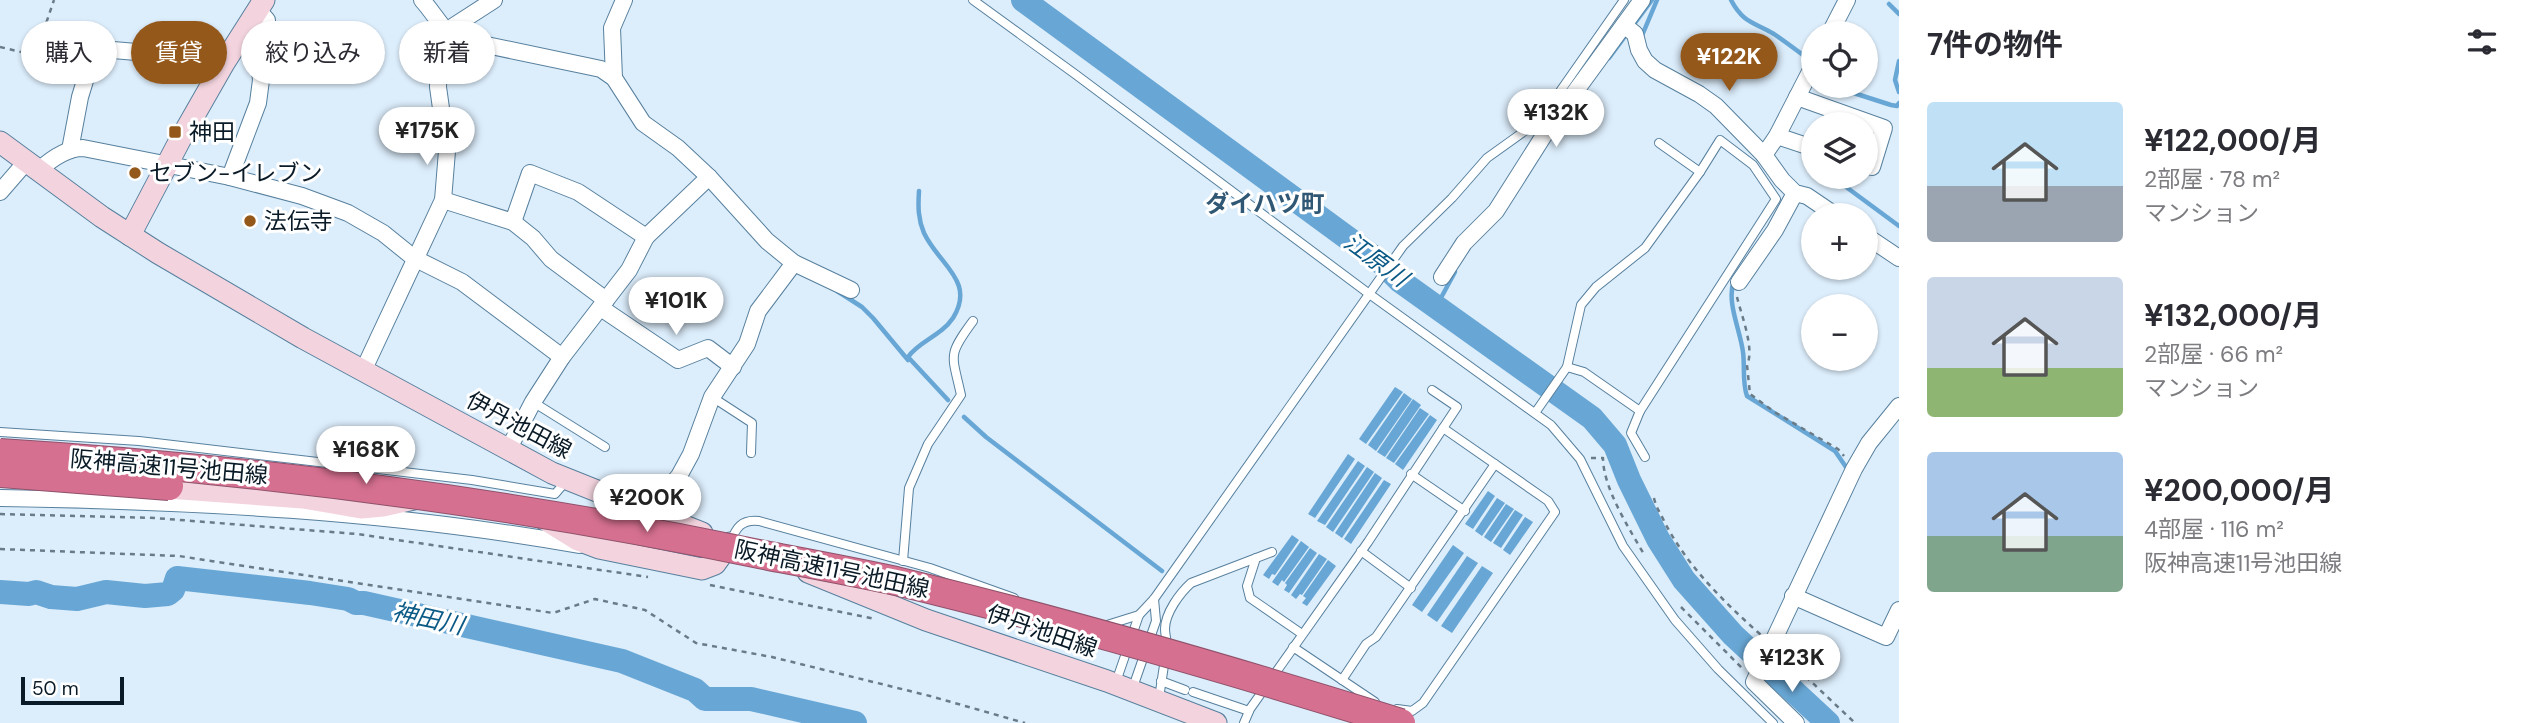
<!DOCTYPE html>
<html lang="ja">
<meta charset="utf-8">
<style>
body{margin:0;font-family:"DM Sans","Noto Sans JP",sans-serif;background:#f2f2f3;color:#2b2b33;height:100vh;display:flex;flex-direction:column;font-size:26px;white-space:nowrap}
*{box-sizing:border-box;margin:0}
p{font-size:23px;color:#7c7c81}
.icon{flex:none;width:38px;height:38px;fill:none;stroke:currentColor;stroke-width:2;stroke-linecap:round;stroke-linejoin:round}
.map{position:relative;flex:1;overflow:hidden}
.sheet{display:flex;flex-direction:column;background:#fff;width:630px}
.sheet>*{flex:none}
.hud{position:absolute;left:21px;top:21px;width:665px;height:63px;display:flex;gap:14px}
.controls{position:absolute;left:1801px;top:21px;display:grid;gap:14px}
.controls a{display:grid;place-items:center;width:77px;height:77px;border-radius:50%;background:#fff;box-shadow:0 2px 5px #0004;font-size:35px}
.scale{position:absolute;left:21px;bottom:18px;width:103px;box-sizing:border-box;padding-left:7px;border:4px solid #0a1b27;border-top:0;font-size:19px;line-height:24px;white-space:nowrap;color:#0a1b27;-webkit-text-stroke:5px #fff;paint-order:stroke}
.price{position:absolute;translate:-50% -60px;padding:0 16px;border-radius:24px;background:#fff;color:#222;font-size:23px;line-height:46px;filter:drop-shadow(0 2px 4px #0008)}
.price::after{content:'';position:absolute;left:50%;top:42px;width:21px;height:16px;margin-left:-10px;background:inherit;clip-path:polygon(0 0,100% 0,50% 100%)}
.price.on{background:#94581a;color:#fff}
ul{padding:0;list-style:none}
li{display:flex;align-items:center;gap:21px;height:175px;padding:0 28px}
li span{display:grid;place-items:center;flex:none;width:196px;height:140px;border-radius:7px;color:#555}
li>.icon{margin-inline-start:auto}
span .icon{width:84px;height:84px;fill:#fffc;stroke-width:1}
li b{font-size:30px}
h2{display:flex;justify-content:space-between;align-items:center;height:84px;padding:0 28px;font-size:30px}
.tag{padding:0 24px;border-radius:32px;background:#fff;box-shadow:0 2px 5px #0004;font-size:24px;line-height:63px}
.tag.on{background:#94581a;color:#fff}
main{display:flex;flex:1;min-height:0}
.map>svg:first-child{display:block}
.water{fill:#68a7d5}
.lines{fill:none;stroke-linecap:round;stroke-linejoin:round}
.stream{stroke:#68a7d5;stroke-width:4.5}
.river{stroke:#68a7d5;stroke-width:24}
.lane-casing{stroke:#57809e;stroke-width:10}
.street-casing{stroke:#57809e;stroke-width:18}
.secondary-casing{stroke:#57809e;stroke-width:23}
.path{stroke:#6a7b88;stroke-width:2.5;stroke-dasharray:5 5;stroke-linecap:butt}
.lane{stroke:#fff;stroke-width:8}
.street{stroke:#fff;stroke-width:16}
.secondary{stroke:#f3d4de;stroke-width:21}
.highway-bridge-casing{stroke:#8f526b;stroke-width:30;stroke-linecap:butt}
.highway-bridge{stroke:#d67090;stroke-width:28}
.poi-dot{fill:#94581a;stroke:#fff;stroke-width:2.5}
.labels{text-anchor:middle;stroke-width:6;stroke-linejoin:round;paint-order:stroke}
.poi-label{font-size:23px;fill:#0a1b27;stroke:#fff;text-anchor:start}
.street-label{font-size:23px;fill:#0a1b27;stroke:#fff}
.neighbourhood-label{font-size:24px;font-weight:bold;fill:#305874;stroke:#fff}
.water-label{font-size:24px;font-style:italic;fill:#0c5a86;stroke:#fff}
</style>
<main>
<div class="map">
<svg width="1899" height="723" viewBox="0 0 1899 723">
<rect width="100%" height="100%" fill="#dcedfb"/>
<g class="water">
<path d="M1395,387L1403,392L1366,444L1359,439Z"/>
<path d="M1404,393L1412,399L1376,451L1368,445Z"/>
<path d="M1413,399L1421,405L1385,457L1377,452Z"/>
<path d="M1420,408L1429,414L1394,463L1386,458Z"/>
<path d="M1430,415L1437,420L1403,470L1395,464Z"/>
<path d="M1348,454L1355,459L1315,518L1308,514Z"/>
<path d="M1358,461L1365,466L1325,525L1317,521Z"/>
<path d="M1367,467L1374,472L1333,532L1326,527Z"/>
<path d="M1375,473L1382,478L1342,538L1335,533Z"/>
<path d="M1384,480L1391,484L1351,544L1344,539Z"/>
<path d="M1488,491L1495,496L1473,529L1465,524Z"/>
<path d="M1497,498L1505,503L1482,536L1475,531Z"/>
<path d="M1506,504L1514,509L1491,542L1484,537Z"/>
<path d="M1515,510L1523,515L1501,548L1493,543Z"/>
<path d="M1525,517L1533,522L1510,555L1503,550Z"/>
<path d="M1292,535L1299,540L1275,575L1272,574L1269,579L1263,575Z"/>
<path d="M1301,541L1309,547L1284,582L1282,580L1278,586L1272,582Z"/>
<path d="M1453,545L1464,553L1422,612L1412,605Z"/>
<path d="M1310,548L1317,553L1289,593L1284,590L1287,585L1285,583Z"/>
<path d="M1319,554L1327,559L1302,595L1300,594L1296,599L1291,595Z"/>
<path d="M1467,556L1478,563L1437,622L1427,615Z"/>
<path d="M1328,560L1336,566L1307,606L1302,603L1306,598L1303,596Z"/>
<path d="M1482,566L1493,573L1452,633L1441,626Z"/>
</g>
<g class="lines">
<g class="stream">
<path d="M1731,0C1743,23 1754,22 1774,34C1787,43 1799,52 1811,61"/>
<path d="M1889,4L1899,14"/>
<path d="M1641,38L1657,0"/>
<path d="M1609,58L1652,0"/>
<path d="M1899,61L1895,80L1899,92"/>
<path d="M1832,86L1891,105L1897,106L1899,103"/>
<path d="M1838,181L1899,226"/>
<path d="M919,191C918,207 918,219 924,233C939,265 976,281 953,318C941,336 919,341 908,357L948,400"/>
<path d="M1734,280C1726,302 1740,329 1743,352C1745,367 1742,382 1747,396L1835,451L1848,470"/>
<path d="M837,291L862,307L873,318L908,360"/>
<path d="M1436,307L1455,272"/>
<path d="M964,417L986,437L1162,571"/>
</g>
<g class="river">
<path d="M1023,0L1383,264L1400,281L1592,418L1615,445L1629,480L1658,539L1684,580L1733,635L1828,723"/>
<path d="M0,592L29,594L36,592L51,597L77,599L106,592L145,596L168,594L173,590L177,578L310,593L348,599L356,603H364L622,661L695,690L705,699H751L855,723"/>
</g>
<defs>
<g id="lane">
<path d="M973,0L1075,74L1368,293L1551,425L1580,459L1623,546L1675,620L1718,669L1773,723"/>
<path d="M1567,367L1584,372L1640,411L1631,433L1645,457"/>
<path d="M712,397L752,423L751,453"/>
<path d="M533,402L605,447"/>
<path d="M1640,411L1776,199L1753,165L1720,140L1700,172"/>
<path d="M1535,413L1567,367L1581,305L1596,287L1645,248L1700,172L1659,143"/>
<path d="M0,432L139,441L472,480L555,494L567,480"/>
<path d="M1411,474L1465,511"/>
<path d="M730,543C736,528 741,519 759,521L930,568L1014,598"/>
<path d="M1361,551L1411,588"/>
<path d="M1256,558L1247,586L1250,598L1302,634"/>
<path d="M903,561L909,488L928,444L961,395C952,354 947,356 973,321"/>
<path d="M1107,625L1139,615"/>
<path d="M1167,646C1167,640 1165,635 1165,629C1165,613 1180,593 1191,583L1272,552"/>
<path d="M1293,647L1375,702"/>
<path d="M1342,680L1366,644L1376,637L1495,464"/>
<path d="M1161,681L1185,690"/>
<path d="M1116,682L1139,615L1154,599L1403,246L1452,198L1487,158L1540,120L1624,0"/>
<path d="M1132,690L1156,621L1154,599"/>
<path d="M1193,692L1249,711"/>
<path d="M1159,698L1165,659"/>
<path d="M1397,709L1412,711L1423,703L1555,512L1548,501L1443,428"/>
<path d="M1244,723L1250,709L1368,542L1457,407L1432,390"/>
</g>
<g id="street">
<path d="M422,0C433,12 441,27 453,38L601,69L614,78L643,123L678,148L709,177L767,241L794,263L851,290"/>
<path d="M1624,25L1635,34L1639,50L1645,61L1655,70L1699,94L1716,106L1764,155L1782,180L1795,193L1807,196L1835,215"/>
<path d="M1830,33L1847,0"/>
<path d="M34,54L84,64L113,50L206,58L224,63"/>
<path d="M614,78L612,28L624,0"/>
<path d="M1797,97L1884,128L1872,167L1866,165"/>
<path d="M1777,136L1813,148"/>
<path d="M70,150L80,97L91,61"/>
<path d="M1764,155L1777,136L1813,66"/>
<path d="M38,171C50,160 66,148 83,148L230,177L302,196L348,213L383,233L414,258L462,282L562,357"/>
<path d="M230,177L258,103L261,80L259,60L265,41L267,20L258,10"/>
<path d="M0,192L26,162"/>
<path d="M443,200L513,222L533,238L551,259L606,300"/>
<path d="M513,222L530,173L578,192L646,237"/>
<path d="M1866,236L1899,258"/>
<path d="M1442,277L1464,243L1496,211L1548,129L1642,0"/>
<path d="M1739,282L1775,230L1795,193"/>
<path d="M601,308L678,360L708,348L733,367"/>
<path d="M363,371L443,200L447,151L438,87L439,53L446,31L494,0"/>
<path d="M508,450L533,402L562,357L629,270L646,237L709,177"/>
<path d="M0,498C193,501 389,511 579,545"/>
<path d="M654,515L661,497L679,476L691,454L712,397L747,344L758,311L794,263"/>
<path d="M1793,596L1886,637L1899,610"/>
<path d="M1796,723L1754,682L1854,469L1869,443L1899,406"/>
</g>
<g id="secondary">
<path d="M0,142L102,217L158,253L303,338L552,473L702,533"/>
<path d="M130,235L180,140L224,63L264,0"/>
<path d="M154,487L303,498L361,508L383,506L414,499"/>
<path d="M541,517L578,540L599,548L702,569L715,564L730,543"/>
<path d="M808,572L926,620L1107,681L1216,723"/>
</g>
</defs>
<use href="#lane" class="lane-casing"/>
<use href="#street" class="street-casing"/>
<use href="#secondary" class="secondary-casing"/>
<g class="path">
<path d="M40,41L54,0"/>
<path d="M0,47L21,52"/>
<path d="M1737,297C1741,314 1755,349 1747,365L1750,394L1776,413L1838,449L1844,456"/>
<path d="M1591,458H1603C1603,488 1630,530 1645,556"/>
<path d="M1654,498C1656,508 1661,514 1665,523C1688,567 1724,602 1761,635"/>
<path d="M0,514L155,518L357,534L648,577"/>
<path d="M0,549L179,556L553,613L595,599L645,610L696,643L772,657L930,696L1025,723"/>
<path d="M710,585L875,619"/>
<path d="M1681,607L1743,669"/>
<path d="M1784,656L1855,723"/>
</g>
<use href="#lane" class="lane"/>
<use href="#street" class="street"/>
<use href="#secondary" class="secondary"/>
<defs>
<g id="highway-bridge">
<path d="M0,453C258,469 515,503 769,556C811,564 854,572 896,581C1066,622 1234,671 1401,723"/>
<path d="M0,473L169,486"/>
</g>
</defs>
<use href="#highway-bridge" class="highway-bridge-casing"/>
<use href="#highway-bridge" class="highway-bridge"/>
</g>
<g class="poi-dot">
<rect x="168" y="125" width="14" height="14" rx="3.5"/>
<circle cx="135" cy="173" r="7"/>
<circle cx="250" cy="221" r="7"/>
</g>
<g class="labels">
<g class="poi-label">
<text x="189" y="140">神田</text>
<text x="149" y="181">セブン-イレブン</text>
<text x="264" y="229">法伝寺</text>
</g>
<g class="street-label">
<text transform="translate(519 425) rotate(28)" y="8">伊丹池田線</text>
<text transform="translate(169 467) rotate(5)" y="8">阪神高速11号池田線</text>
<text transform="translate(832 569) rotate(12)" y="8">阪神高速11号池田線</text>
<text transform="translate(1042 631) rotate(19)" y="8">伊丹池田線</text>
</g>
<g class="neighbourhood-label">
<text x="1265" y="212">ダイハツ町</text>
</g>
<g class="water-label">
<text transform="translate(1376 260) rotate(36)" y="8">江原川</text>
<text transform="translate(428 619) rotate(12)" y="8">神田川</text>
</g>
</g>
</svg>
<div class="controls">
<a><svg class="icon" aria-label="locate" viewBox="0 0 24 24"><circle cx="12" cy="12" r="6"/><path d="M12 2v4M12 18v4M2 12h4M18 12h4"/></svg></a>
<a><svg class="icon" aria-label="layers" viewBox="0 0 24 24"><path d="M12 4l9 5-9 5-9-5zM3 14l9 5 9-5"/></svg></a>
<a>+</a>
<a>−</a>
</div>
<div class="scale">50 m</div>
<b class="price on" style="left:1729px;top:93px">¥122K</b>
<b class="price" style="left:1556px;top:149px">¥132K</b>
<b class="price" style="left:427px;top:167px">¥175K</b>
<b class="price" style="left:676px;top:337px">¥101K</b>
<b class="price" style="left:366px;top:486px">¥168K</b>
<b class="price" style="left:647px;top:534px">¥200K</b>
<b class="price" style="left:1792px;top:694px">¥123K</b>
<div class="hud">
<a class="tag">購入</a>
<a class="tag on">賃貸</a>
<a class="tag">絞り込み</a>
<a class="tag">新着</a>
</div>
</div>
<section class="sheet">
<h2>7件の物件<svg class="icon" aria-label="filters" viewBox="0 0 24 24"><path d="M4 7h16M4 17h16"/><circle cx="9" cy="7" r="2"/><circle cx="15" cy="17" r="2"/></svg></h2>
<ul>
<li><span style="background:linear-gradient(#bfe0f5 60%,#9aa5b1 0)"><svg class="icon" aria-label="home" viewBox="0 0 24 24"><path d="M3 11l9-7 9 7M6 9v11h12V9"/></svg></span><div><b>¥122,000/月</b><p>2部屋 · 78 m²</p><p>マンション</p></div></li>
<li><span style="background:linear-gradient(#c9d6e8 65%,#8fb573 0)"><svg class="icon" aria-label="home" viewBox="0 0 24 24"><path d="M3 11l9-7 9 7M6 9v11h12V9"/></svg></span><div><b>¥132,000/月</b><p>2部屋 · 66 m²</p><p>マンション</p></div></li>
<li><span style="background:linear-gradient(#a9c7e8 60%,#7fa58c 0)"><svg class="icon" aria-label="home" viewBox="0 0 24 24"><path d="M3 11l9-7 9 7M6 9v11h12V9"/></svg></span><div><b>¥200,000/月</b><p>4部屋 · 116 m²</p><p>阪神高速11号池田線</p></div></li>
</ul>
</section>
</main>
